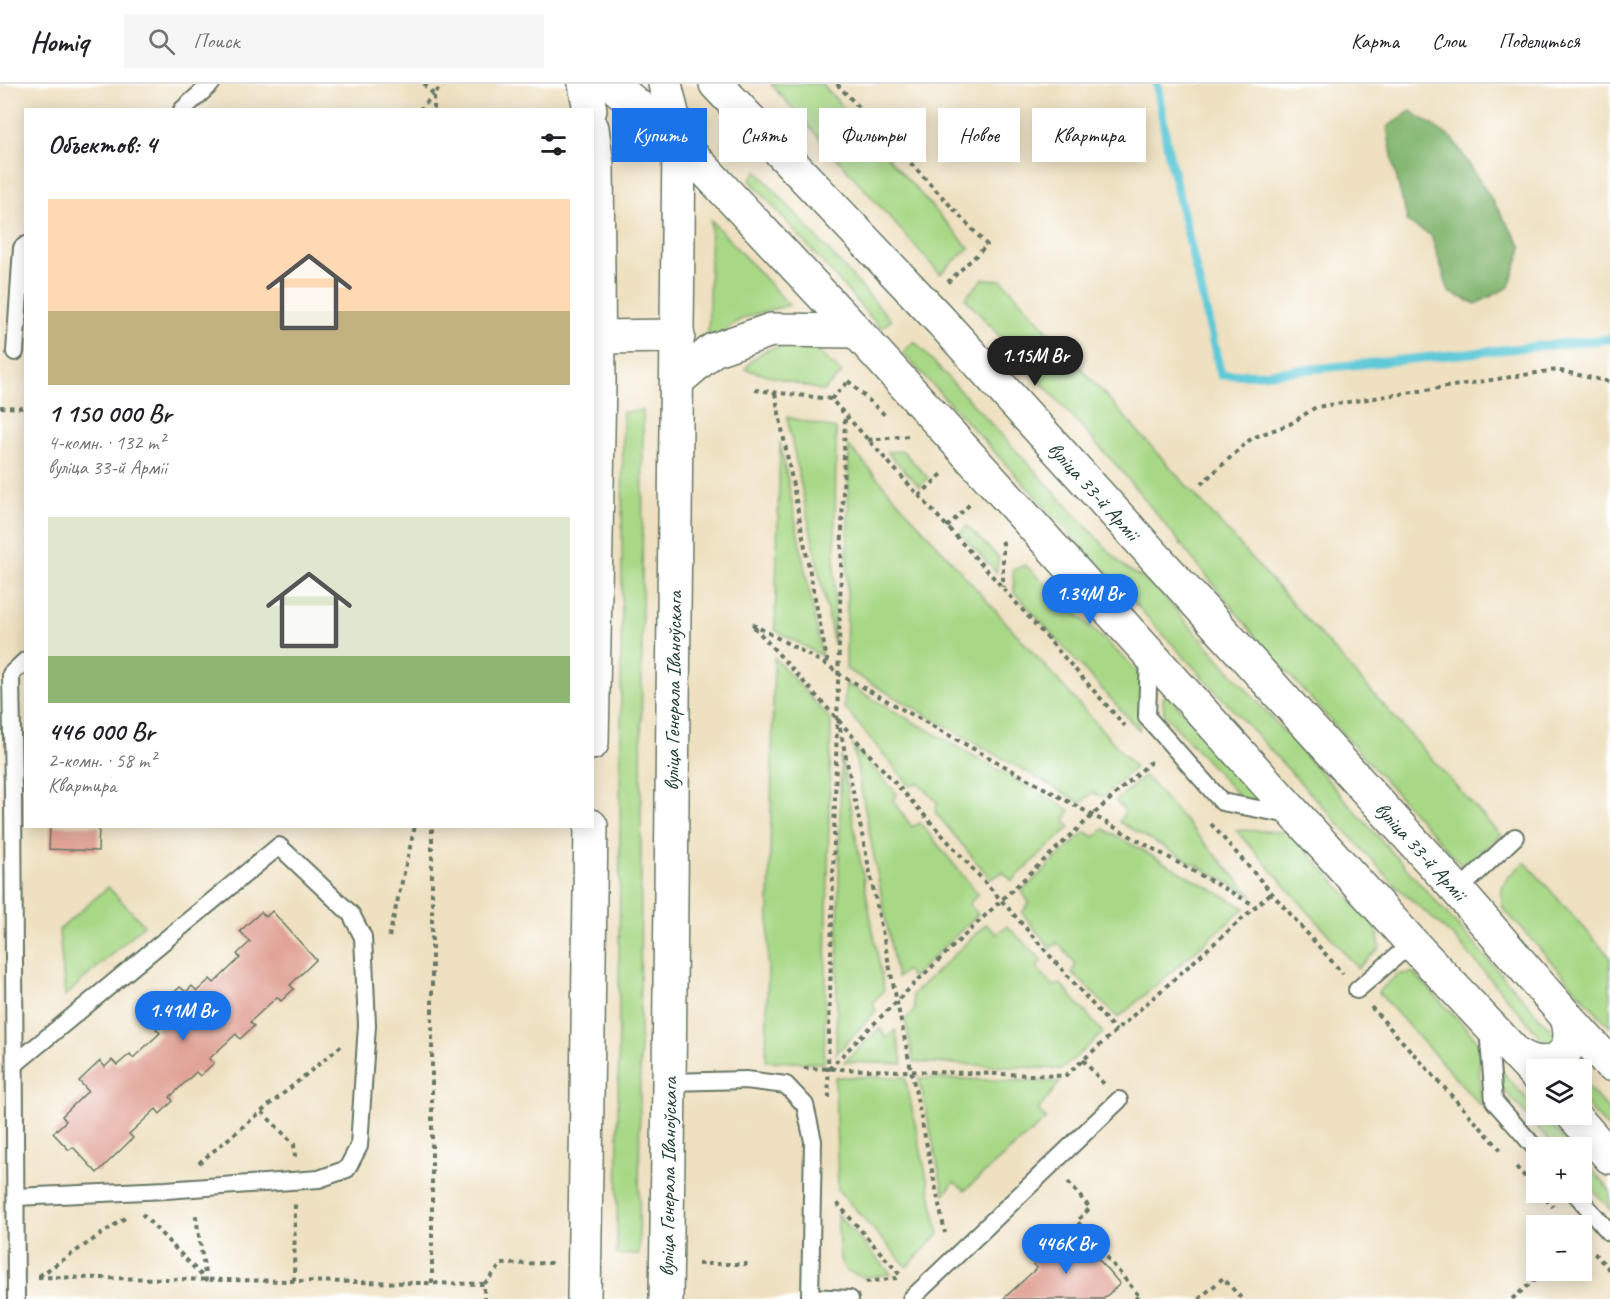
<!DOCTYPE html>
<html lang="ru">
<meta charset="utf-8">
<style>
body{margin:0;font-family:Caveat,sans-serif;background:#f6f6f6;color:#202124;height:100vh;display:flex;flex-direction:column;font-size:22px;white-space:nowrap}
*{box-sizing:border-box;margin:0}
p{font-size:20px;color:#757577}
.icon{flex:none;width:33px;height:33px;fill:none;stroke:currentColor;stroke-width:2;stroke-linecap:round;stroke-linejoin:round}
.map{position:relative;flex:1;overflow:hidden}
.panel{position:absolute;left:24px;top:24px;width:570px;height:720px;display:flex;flex-direction:column;background:#fff;border-radius:0px;box-shadow:0 3px 15px #0003}
.panel>*{flex:none}
.banner{position:absolute;left:612px;top:24px;width:570px;height:54px;display:flex;gap:12px}
.controls{position:absolute;left:1526px;top:975px;display:grid;gap:12px}
.controls a{display:grid;place-items:center;width:66px;height:66px;border-radius:0px;background:#fff;box-shadow:0 3px 15px #0003;font-size:30px}
.price{position:absolute;translate:-50% -51px;padding:0 14px;border-radius:21px;background:#1a73e8;color:#fff;font-size:20px;line-height:39px;filter:drop-shadow(0 2px 3px #0008)}
.price::after{content:'';position:absolute;left:50%;top:36px;width:18px;height:14px;margin-left:-9px;background:inherit;clip-path:polygon(0 0,100% 0,50% 100%)}
.price.current{background:#222;color:#fff}
ul{padding:0;list-style:none}
li{display:grid;align-content:center;gap:12px;height:318px;padding:0 24px}
li span{display:grid;place-items:center;height:186px;border-radius:0px;color:#555}
li>.icon{margin-inline-start:auto}
span .icon{width:108px;height:108px;fill:#fffc;stroke-width:1}
li b{font-size:26px}
h2{display:flex;justify-content:space-between;align-items:center;height:72px;padding:0 24px;font-size:26px}
.pill{padding:0 21px;border-radius:0px;background:#fff;box-shadow:0 3px 15px #0003;font-size:21px;line-height:54px}
.pill.current{background:#1a73e8;color:#fff}
header{display:flex;align-items:center;gap:36px;box-sizing:border-box;height:84px;padding:0 30px;background:#fff;border-bottom:2px solid #e0e0e0}
header strong{font-size:28px}
nav{display:flex;gap:33px;margin-inline-start:auto;font-size:21px}
.search{width:420px;height:54px;background:#f6f6f6;display:flex;align-items:center;gap:15px;box-sizing:border-box;padding:0 21px;border-radius:0px;color:#757577;font-size:22px}
.map>svg:first-child{display:block}
.green{fill:#a8d886;stroke:#648a5d;stroke-width:1.5}
.forest{fill:#86b873;stroke:#527a54;stroke-width:1.5}
.lines{fill:none;stroke-linecap:round;stroke-linejoin:round}
.stream{stroke:#5ec9d8;stroke-width:9}
.building{fill:#e1a396}
.lane-casing{stroke:#677665;stroke-width:20}
.secondary-casing{stroke:#677665;stroke-width:36}
.primary-casing{stroke:#677665;stroke-width:36}
.path{stroke:#677665;stroke-width:4;stroke-dasharray:4.5 4.5;stroke-linecap:butt}
.lane{stroke:#fff;stroke-width:16}
.secondary{stroke:#fff;stroke-width:33}
.primary{stroke:#fff;stroke-width:33}
.labels{text-anchor:middle;stroke-width:4.5;stroke-linejoin:round;paint-order:stroke}
.street-label{font-size:21px;fill:#1f3d34;stroke:#fff}
</style>
<header>
<strong>Homiq</strong>
<div class="search"><svg class="icon" aria-label="search" viewBox="0 0 24 24"><circle cx="10" cy="10" r="6"/><path d="M15 15l6 6"/></svg>Поиск</div>
<nav><a>Карта</a><a>Слои</a><a>Поделиться</a></nav>
</header>
<div class="map">
<svg width="1610" height="1215" viewBox="0 0 1610 1215">
<rect width="100%" height="100%" fill="#fff"/>
<filter id="ink" filterUnits="userSpaceOnUse"><feTurbulence type="fractalNoise" baseFrequency=".0167" numOctaves="2"/><feDisplacementMap in="SourceGraphic" scale="12" xChannelSelector="R" yChannelSelector="G"/><feConvolveMatrix kernelMatrix="1 2 1 2 8 2 1 2 1" color-interpolation-filters="sRGB"/></filter>
<filter id="wash" filterUnits="userSpaceOnUse"><feTurbulence type="fractalNoise" baseFrequency=".008" numOctaves="4" result="noise"/><feDisplacementMap in="SourceGraphic" scale="24" xChannelSelector="R" yChannelSelector="G"/><feGaussianBlur stdDeviation="1.35" result="paint"/><feColorMatrix in="noise" values="0 0 0 0 0 0 0 0 0 0 0 0 0 0 0 0 0 1.4 0 .05"/><feComposite in="paint" operator="in"/></filter>
<g filter="url(#wash)">
<rect width="100%" height="100%" fill="#eee0c0"/>
<g class="green">
<path d="M771,0H822L969,164L940,190Z"/>
<path d="M757,87L891,236L881,245L750,96Z"/>
<path d="M711,136L789,221C772,226 753,229 738,237C726,244 717,253 708,263Z"/>
<path d="M983,195L1002,196L1500,751L1463,783L1266,565L1124,390L965,214Z"/>
<path d="M914,257L1124,483L1153,501L1558,954L1549,963L1455,854L1397,803L903,269Z"/>
<path d="M795,261L818,268L842,289L823,307L745,285C760,265 771,263 795,261Z"/>
<path d="M643,326L639,1170L617,1171L623,328Z"/>
<path d="M787,333L836,345L834,560Z"/>
<path d="M780,358L822,572L775,546Z"/>
<path d="M849,362L1135,683L1103,713L1092,709L1081,719L846,585Z"/>
<path d="M903,367L928,394L920,403L887,368Z"/>
<path d="M967,442L999,474L996,488L960,449Z"/>
<path d="M1025,481L1144,593L1139,646L1014,508L1013,486Z"/>
<path d="M774,573L831,636L824,979L766,977Z"/>
<path d="M846,600L1070,726L1065,736L1070,743L1012,797L1003,788L991,795L935,728L938,719L919,699L910,702L844,623Z"/>
<path d="M1167,610L1276,732L1247,721L1164,630L1163,615Z"/>
<path d="M853,662L897,710L893,717L912,743L920,739L978,810L969,820L978,830L912,894L906,886L897,894Z"/>
<path d="M841,672L884,906L873,918L876,927L836,970Z"/>
<path d="M1144,692H1145L1252,812L1119,738L1125,727L1116,717Z"/>
<path d="M1104,745L1245,824L1118,934L1072,888L1076,880L1058,859L1050,864L1022,829L1029,819L1022,807L1085,748L1095,753Z"/>
<path d="M1236,746L1289,748L1377,844L1380,864L1358,884Z"/>
<path d="M1525,778L1610,873V943L1503,824C1497,797 1507,795 1525,778Z"/>
<path d="M108,803L144,841L65,912L59,846Z"/>
<path d="M986,840L996,850L1007,842L1042,876L1037,884L1053,902L1061,900L1103,949L1062,985L914,978L905,936L915,926L912,911Z"/>
<path d="M1414,889L1478,957L1481,1022L1378,908L1398,890Z"/>
<path d="M880,944L886,954L895,946L903,980L844,978Z"/>
<path d="M1497,982L1536,1025V1030L1541,1031L1571,1063H1555L1499,1000Z"/>
<path d="M835,993H905L939,1150L907,1183L838,1106Z"/>
<path d="M919,994L1060,998L1038,1026L1046,1035L965,1106L954,1098L944,1110Z"/>
<path d="M1583,998L1610,1028V1046L1581,1015V1000Z"/>
<path d="M1581,1074L1610,1106V1125L1581,1092Z"/>
<path d="M837,1130L891,1190L864,1193L846,1187L840,1175Z"/>
</g>
<path class="forest" d="M1411,27L1453,55L1522,163L1509,203L1476,220L1449,208L1431,151L1408,139L1394,83L1387,43Z"/>
<g class="lines">
<path class="stream" d="M1157,0L1168,66L1221,291L1262,290L1610,255"/>
</g>
<g id="blocks">
<g class="building">
<path d="M50,742H99L98,767L49,765Z"/>
<path d="M272,827L316,876L290,901L294,905L281,917L277,913L250,938L254,942L240,955L236,950L209,975L214,979L200,992L196,988L170,1013L173,1017L160,1030L156,1025L129,1050L133,1054L97,1089L73,1063L69,1066L53,1049L66,1037L62,1032L88,1007L79,997L100,977L105,983L112,976L117,981L130,970L133,974L160,949L156,945L170,932L160,922L180,903L186,908L192,902L197,907L210,895L214,899L240,874L237,870L250,858L240,847L261,828L266,833Z"/>
<path d="M1080,1154L1120,1200L1103,1215H1003L1037,1184L1027,1172L1042,1158L1051,1168L1062,1158L1067,1165Z"/>
</g>
</g>
</g>
<g filter="url(#ink)">
<use href="#blocks" fill-opacity="0" stroke="#677665" stroke-width="1.5"/>
<g class="lines">
<defs>
<g id="lane">
<path d="M182,26L211,0"/>
<path d="M15,268L22,164L26,161"/>
<path d="M1149,571L1147,633L1222,718L1290,731"/>
<path d="M1458,807L1515,753"/>
<path d="M1357,906L1412,859"/>
<path d="M1488,944L1494,1017L1536,1065"/>
<path d="M15,980L279,762L351,830L363,853L367,941L359,1062L347,1085L319,1095L166,1106L16,1113"/>
<path d="M669,998L746,996L786,1001L805,1021L813,1057L810,1215"/>
<path d="M1574,1108L1610,1149"/>
<path d="M810,1213L850,1215"/>
<path d="M16,1215L13,708L11,590L26,576"/>
<path d="M911,1215L1119,1016"/>
</g>
<g id="secondary">
<path d="M612,0L679,58L856,247L1412,859L1536,991"/>
<path d="M716,0L941,237L1458,807L1566,932L1610,980"/>
<path d="M677,297L713,266L771,246L856,247"/>
<path d="M1519,971C1551,992 1581,968 1566,932"/>
<path d="M1572,1030L1610,1073"/>
</g>
<g id="primary">
<path d="M585,0L590,26"/>
<path d="M665,0L679,58L669,998L666,1215"/>
<path d="M592,44L597,81L599,297L592,659"/>
<path d="M598,253L678,252"/>
<path d="M584,1215L591,742"/>
</g>
</defs>
<use href="#lane" class="lane-casing"/>
<use href="#secondary" class="secondary-casing"/>
<use href="#primary" class="primary-casing"/>
<g class="path">
<path d="M424,0L434,11L443,0"/>
<path d="M837,0L987,161L948,198"/>
<path d="M434,12V26"/>
<path d="M419,26L434,11"/>
<path d="M848,297L887,333"/>
<path d="M755,306L831,315L1003,504L1125,642"/>
<path d="M775,309L828,581"/>
<path d="M831,315L849,297"/>
<path d="M0,323L26,324"/>
<path d="M868,356L908,352"/>
<path d="M1201,400L1252,354L1290,340L1316,323L1556,286L1610,298"/>
<path d="M919,412L942,390"/>
<path d="M947,443L970,420"/>
<path d="M1002,457L1003,459V503"/>
<path d="M752,540L829,582L839,590L1256,822"/>
<path d="M754,543L1001,816L1116,947"/>
<path d="M838,635L945,1149"/>
<path d="M1211,740L1343,890"/>
<path d="M389,853L415,742"/>
<path d="M1371,923L1501,1066"/>
<path d="M1083,976L1104,1000"/>
<path d="M804,984L1065,992L1271,809"/>
<path d="M829,985C934,878 1043,776 1154,675"/>
<path d="M829,1014L828,985L845,331"/>
<path d="M262,1028L294,1060L295,1073"/>
<path d="M199,1079L341,962"/>
<path d="M1516,1083L1536,1104"/>
<path d="M1068,1098L1090,1124L1077,1137L1139,1212"/>
<path d="M1540,1108L1553,1123"/>
<path d="M837,1119L901,1192"/>
<path d="M142,1130L206,1196L195,1127"/>
<path d="M1594,1169L1610,1186"/>
<path d="M698,1180H749"/>
<path d="M39,1192L128,1132"/>
<path d="M38,1193L484,1200V1215"/>
<path d="M294,1197L295,1120"/>
<path d="M866,1198L897,1194"/>
<path d="M432,1199V742"/>
<path d="M484,1200L502,1180L552,1179"/>
<path d="M1135,1215L1139,1212L1142,1215"/>
<path d="M1199,1215L1223,1194L1242,1215"/>
<path d="M1512,1215L1546,1186"/>
</g>
<use href="#lane" class="lane"/>
<use href="#secondary" class="secondary"/>
<use href="#primary" class="primary"/>
</g>
</g>
<g class="labels">
<g class="street-label">
<text transform="translate(1094 407) rotate(48)" y="7">вуліца 33-й Арміі</text>
<text transform="translate(673 607) rotate(-89)" y="7">вуліца Генерала Іваноўскага</text>
<text transform="translate(1421 767) rotate(48)" y="7">вуліца 33-й Арміі</text>
<text transform="translate(668 1093) rotate(-89)" y="7">вуліца Генерала Іваноўскага</text>
</g>
</g>
</svg>
<div class="controls">
<a><svg class="icon" aria-label="layers" viewBox="0 0 24 24"><path d="M12 4l9 5-9 5-9-5zM3 14l9 5 9-5"/></svg></a>
<a>+</a>
<a>−</a>
</div>
<b class="price current" style="left:1035px;top:303px">1.15M Br</b>
<b class="price" style="left:1090px;top:541px">1.34M Br</b>
<b class="price" style="left:183px;top:958px">1.41M Br</b>
<b class="price" style="left:1066px;top:1191px">446K Br</b>
<div class="banner">
<a class="pill current">Купить</a>
<a class="pill">Снять</a>
<a class="pill">Фильтры</a>
<a class="pill">Новое</a>
<a class="pill">Квартира</a>
</div>
<section class="panel">
<h2>Объектов: 4<svg class="icon" aria-label="filters" viewBox="0 0 24 24"><path d="M4 7h16M4 17h16"/><circle cx="9" cy="7" r="2"/><circle cx="15" cy="17" r="2"/></svg></h2>
<ul>
<li><span style="background:linear-gradient(#ffd9b3 60%,#c2b280 0)"><svg class="icon" aria-label="home" viewBox="0 0 24 24"><path d="M3 11l9-7 9 7M6 9v11h12V9"/></svg></span><div><b>1 150 000 Br</b><p>4-комн. · 132 m²</p><p>вуліца 33-й Арміі</p></div></li>
<li><span style="background:linear-gradient(#dfe7d0 75%,#8fb573 0)"><svg class="icon" aria-label="home" viewBox="0 0 24 24"><path d="M3 11l9-7 9 7M6 9v11h12V9"/></svg></span><div><b>446 000 Br</b><p>2-комн. · 58 m²</p><p>Квартира</p></div></li>
</ul>
</section>
</div>
